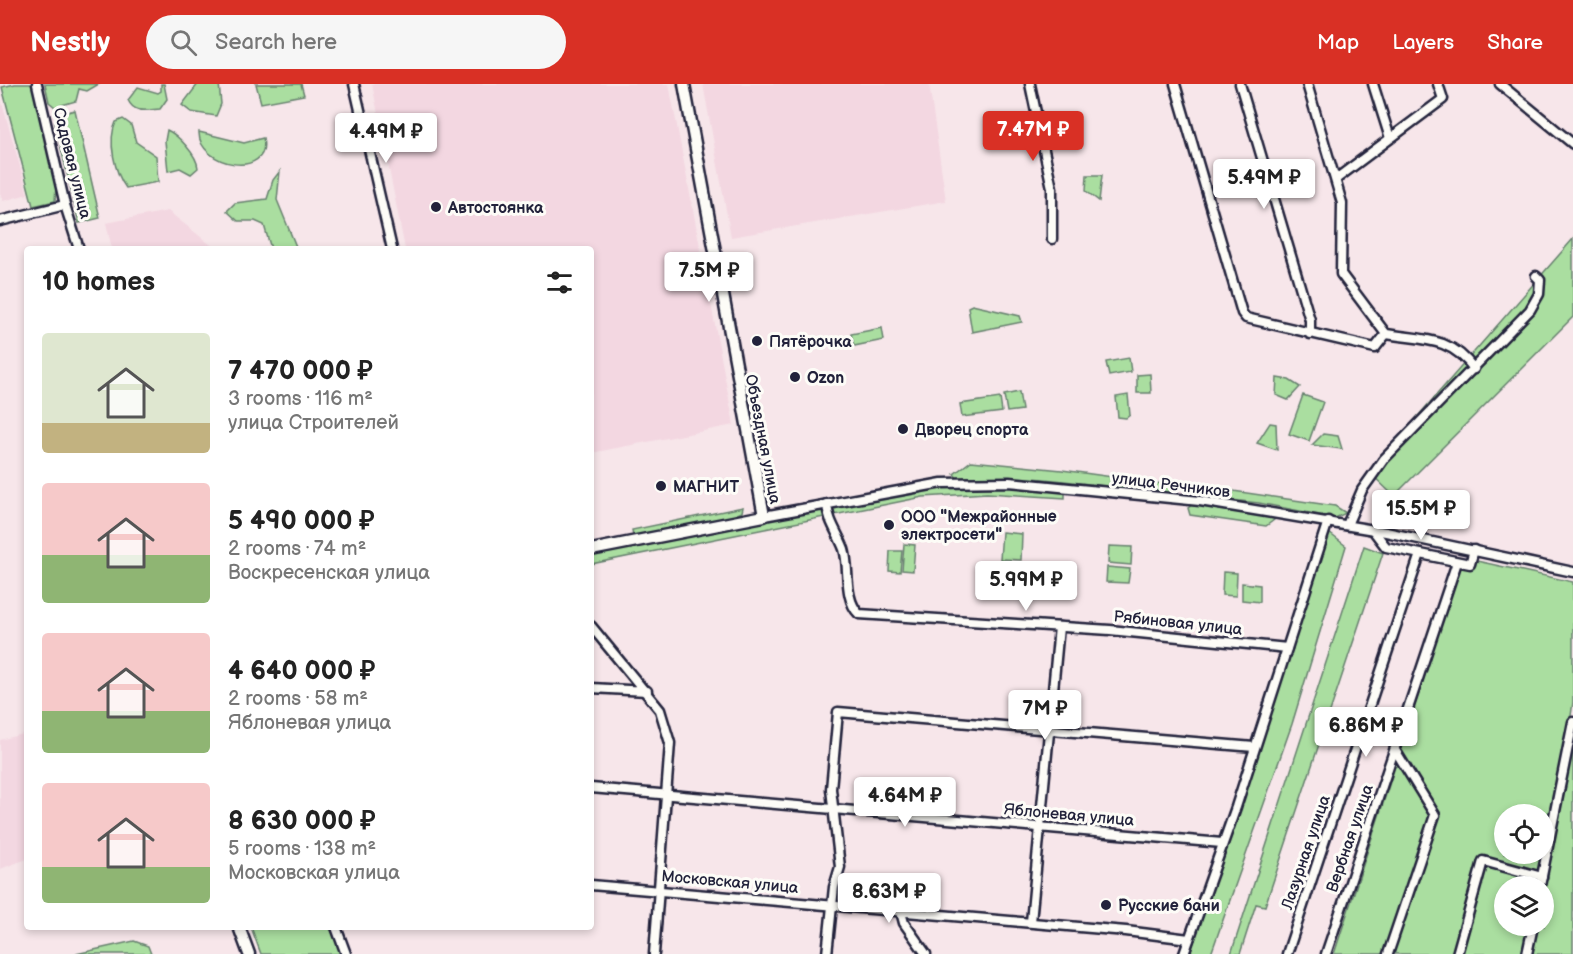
<!DOCTYPE html>
<meta charset="utf-8">
<style>
body{margin:0;font-family:"Balsamiq Sans",sans-serif;background:#f6f6f6;color:#222;height:100vh;display:flex;flex-direction:column;font-size:22px;white-space:nowrap}
*{box-sizing:border-box;margin:0}
p{font-size:20px;color:#767676}
.icon{flex:none;width:33px;height:33px;fill:none;stroke:currentColor;stroke-width:2;stroke-linecap:round;stroke-linejoin:round}
.map{position:relative;flex:1;overflow:hidden}
.side{position:absolute;left:24px;top:162px;width:570px;height:684px;display:flex;flex-direction:column;background:#fff;border-radius:6px;box-shadow:0 3px 9px #0003}
.side>*{flex:none}
.buttons{position:absolute;left:1494px;top:720px;display:grid;gap:12px}
.buttons a{display:grid;place-items:center;width:60px;height:60px;border-radius:50%;background:#fff;box-shadow:0 3px 9px #0003;font-size:30px}
.price{position:absolute;translate:-50% -51px;padding:0 14px;border-radius:6px;background:#fff;color:#222;font-size:20px;line-height:39px;filter:drop-shadow(0 2px 3px #0008)}
.price::after{content:'';position:absolute;left:50%;top:36px;width:18px;height:14px;margin-left:-9px;background:inherit;clip-path:polygon(0 0,100% 0,50% 100%)}
.price.selected{background:#d93025;color:#fff}
ul{padding:0;list-style:none}
li{display:flex;align-items:center;gap:18px;height:150px;padding:0 18px}
li span{display:grid;place-items:center;flex:none;width:168px;height:120px;border-radius:6px;color:#555}
li>.icon{margin-inline-start:auto}
span .icon{width:72px;height:72px;fill:#fffc;stroke-width:1}
li b{font-size:26px}
h2{display:flex;justify-content:space-between;align-items:center;height:72px;padding:0 18px;font-size:26px}
header{display:flex;align-items:center;gap:36px;box-sizing:border-box;height:84px;padding:0 30px;background:#d93025;color:#fff}
header strong{font-size:28px}
nav{display:flex;gap:33px;margin-inline-start:auto;font-size:21px}
.search{width:420px;height:54px;background:#f6f6f6;display:flex;align-items:center;gap:15px;box-sizing:border-box;padding:0 21px;border-radius:33px;color:#767676;font-size:22px}
.map>svg:first-child{display:block}
.built{fill:#f3d7e1}
.green{fill:#aadea0;stroke:#66806e;stroke-width:1.5;fill-rule:evenodd}
.lines{fill:none;stroke-linecap:round;stroke-linejoin:round}
.minor-casing{stroke:#22223b;stroke-width:13}
.major-casing{stroke:#22223b;stroke-width:15}
.minor{stroke:#fdfcf7;stroke-width:8}
.major{stroke:#fdfcf7;stroke-width:10}
.poi-dot{fill:#22223b;stroke:#fdfcf7;stroke-width:2}
.labels{text-anchor:middle;stroke-width:6;stroke-linejoin:round;paint-order:stroke}
.street-label{font-size:16px;fill:#22223b;stroke:#fdfcf7}
.poi-label{font-size:16px;font-weight:bold;fill:#22223b;stroke:#fdfcf7;text-anchor:start}
</style>
<header>
<strong>Nestly</strong>
<div class="search"><svg class="icon" aria-label="search" viewBox="0 0 24 24"><circle cx="10" cy="10" r="6"/><path d="M15 15l6 6"/></svg>Search here</div>
<nav><a>Map</a><a>Layers</a><a>Share</a></nav>
</header>
<div class="map">
<svg width="1573" height="870" viewBox="0 0 1573 870">
<rect width="100%" height="100%" fill="#f7e6ea"/>
<filter id="ink" filterUnits="userSpaceOnUse"><feTurbulence type="fractalNoise" baseFrequency=".0167" numOctaves="2"/><feDisplacementMap in="SourceGraphic" scale="12" xChannelSelector="R" yChannelSelector="G"/><feConvolveMatrix kernelMatrix="1 2 1 2 8 2 1 2 1" color-interpolation-filters="sRGB"/></filter>
<g filter="url(#ink)">
<g class="built">
<path d="M372,0H669L734,341L591,369V165H405Z"/>
<path d="M703,0H929L946,117L731,153Z"/>
<path d="M0,12L28,110L3,117L0,110Z"/>
<path d="M168,127L216,165H112L106,139Z"/>
<path d="M27,649V775L0,785V656Z"/>
</g>
<g class="green">
<path d="M15,0H32L56,101L55,117L33,122L2,3Z"/>
<path d="M45,0H99L87,7L79,5L76,17L55,23L49,18Z"/>
<path d="M161,0H164L167,15L160,25C147,26 134,30 128,16L138,3L158,9L161,7Z"/>
<path d="M198,0H219L221,20L216,32L191,28L182,21Z"/>
<path d="M256,0H301L304,11L261,19Z"/>
<path d="M75,26L100,134L79,139L55,39L57,31Z"/>
<path d="M123,35L131,41L136,58L156,72L158,98L126,104C115,89 107,57 116,38Z"/>
<path d="M167,46C178,51 197,71 198,84L191,90L180,84L168,87L165,57Z"/>
<path d="M199,48L244,59L263,54C272,96 198,83 199,48Z"/>
<path d="M280,87L277,116L297,165H271L264,141L255,137H238L227,127L235,119L267,115L273,96Z"/>
<path d="M1087,91H1102L1099,117L1086,107Z"/>
<path d="M1573,155V233L1394,412L1369,388Z"/>
<path d="M972,221L1020,232L1022,238L972,248L968,223Z"/>
<path d="M882,244L884,256L854,262L851,250Z"/>
<path d="M1129,274L1131,288L1109,292L1106,278Z"/>
<path d="M1150,290L1151,309H1137V291Z"/>
<path d="M1277,294L1289,296L1300,303L1288,316L1276,311Z"/>
<path d="M1019,308L1022,326L1007,328L1004,311Z"/>
<path d="M1128,311L1130,331L1126,334L1118,333L1116,313Z"/>
<path d="M1303,311L1323,318L1309,357L1289,350Z"/>
<path d="M1000,314L1002,328L962,333L960,320Z"/>
<path d="M1270,339L1276,340L1277,366L1257,359Z"/>
<path d="M1323,350L1338,352L1342,365L1312,361Z"/>
<path d="M971,377L1062,386L1178,402L1171,410C1099,403 1029,388 957,394L954,390Z"/>
<path d="M1008,400L1065,405V414L987,409L923,413L591,480V471L941,402Z"/>
<path d="M1206,403L1335,422L1346,429L1335,434L1259,419L1202,413L1200,406Z"/>
<path d="M1193,420L1273,431L1274,436L1266,442L1190,431L1188,424Z"/>
<path d="M743,423L742,428C715,443 668,447 637,454L633,451L632,446Z"/>
<path d="M1002,448L1022,450L1021,476L1000,475Z"/>
<path d="M1329,449L1346,462L1292,640L1211,870H1190Z"/>
<path d="M904,460L915,461L913,487L902,486Z"/>
<path d="M1109,462L1132,463L1131,481L1108,479Z"/>
<path d="M1364,462L1383,469L1265,822L1256,820L1240,870H1231Z"/>
<path d="M890,467H902L900,488L889,487Z"/>
<path d="M1463,474L1573,498V618L1567,659L1573,661V870H1334ZM1504,730H1544V770H1504ZM1504,802H1544V842H1504Z"/>
<path d="M1000,479L1020,480V493L999,491Z"/>
<path d="M1107,483L1130,485L1128,499L1106,498Z"/>
<path d="M1223,488L1237,489L1236,512L1222,511Z"/>
<path d="M1242,499L1260,501V518L1242,516Z"/>
<path d="M251,843H333L341,870H261Z"/>
<path d="M134,857L148,862L151,870H76Z"/>
</g>
<g class="lines">
<defs>
<g id="minor">
<path d="M37,0L65,121L79,165"/>
<path d="M354,0L392,165"/>
<path d="M1030,0L1052,104V155"/>
<path d="M1175,0L1242,229L1246,234L1375,264L1386,250"/>
<path d="M1240,0L1310,236V250"/>
<path d="M1307,0L1342,119L1341,190L1386,250C1423,256 1450,252 1474,285"/>
<path d="M1373,0L1390,54"/>
<path d="M1500,0L1573,60"/>
<path d="M1336,95L1443,15L1438,0"/>
<path d="M0,137L65,121"/>
<path d="M827,420C828,437 838,449 844,465C850,484 843,514 859,530L1110,546L1287,564"/>
<path d="M764,432L942,399L1009,398L1200,417L1386,448L1573,488"/>
<path d="M1347,441L1362,406L1384,375L1530,226L1539,210L1540,196L1536,192"/>
<path d="M1373,446L1386,463L1470,480L1474,466"/>
<path d="M591,542L660,626L670,659L654,870"/>
<path d="M591,604L647,607"/>
<path d="M591,704L1222,759"/>
<path d="M591,801L1126,847L1189,855"/>
<path d="M1540,802L1573,638"/>
<path d="M901,828L904,839L926,870"/>
<path d="M1031,838L1059,543"/>
<path d="M336,843L346,870"/>
<path d="M827,870L834,803L840,783L831,705L838,628L1254,663"/>
<path d="M1184,870L1236,723L1328,437"/>
<path d="M1287,870L1420,470"/>
<path d="M1326,870L1457,478"/>
<path d="M1388,870L1435,731L1395,666"/>
<path d="M1457,870L1483,777L1542,793"/>
<path d="M1527,870L1533,842"/>
</g>
<g id="major">
<path d="M591,466L764,432L684,0"/>
<path d="M239,843L249,870"/>
</g>
</defs>
<use href="#minor" class="minor-casing"/>
<use href="#major" class="major-casing"/>
<use href="#minor" class="minor"/>
<use href="#major" class="major"/>
</g>
</g>
<g class="poi-dot">
<circle cx="436" cy="123" r="6"/>
<circle cx="757" cy="257" r="6"/>
<circle cx="795" cy="293" r="6"/>
<circle cx="903" cy="345" r="6"/>
<circle cx="661" cy="402" r="6"/>
<circle cx="889" cy="441" r="6"/>
<circle cx="1106" cy="821" r="6"/>
</g>
<g class="labels">
<g class="street-label">
<text transform="translate(73 79) rotate(76)" y="6">Садовая улица</text>
<text transform="translate(764 355) rotate(79)" y="6">Объездная улица</text>
<text transform="translate(1171 400) rotate(7)" y="6">улица Речников</text>
<text transform="translate(1178 538) rotate(6)" y="6">Рябиновая улица</text>
<text transform="translate(1069 730) rotate(5)" y="6">Яблоневая улица</text>
<text transform="translate(1349 754) rotate(-71)" y="6">Вербная улица</text>
<text transform="translate(1305 768) rotate(-71)" y="6">Лазурная улица</text>
<text transform="translate(730 797) rotate(5)" y="6">Московская улица</text>
</g>
<g class="poi-label">
<text x="448" y="129">Автостоянка</text>
<text x="769" y="263">Пятёрочка</text>
<text x="807" y="299">Ozon</text>
<text x="915" y="351">Дворец спорта</text>
<text x="673" y="408">МАГНИТ</text>
<text x="901" y="438">ООО "Межрайонные<tspan x="901" dy="18">электросети"</tspan></text>
<text x="1118" y="827">Русские бани</text>
</g>
</g>
</svg>
<div class="buttons">
<a><svg class="icon" aria-label="locate" viewBox="0 0 24 24"><circle cx="12" cy="12" r="6"/><path d="M12 2v4M12 18v4M2 12h4M18 12h4"/></svg></a>
<a><svg class="icon" aria-label="layers" viewBox="0 0 24 24"><path d="M12 4l9 5-9 5-9-5zM3 14l9 5 9-5"/></svg></a>
</div>
<b class="price selected" style="left:1033px;top:78px">7.47M ₽</b>
<b class="price" style="left:386px;top:80px">4.49M ₽</b>
<b class="price" style="left:1264px;top:126px">5.49M ₽</b>
<b class="price" style="left:709px;top:219px">7.5M ₽</b>
<b class="price" style="left:1421px;top:457px">15.5M ₽</b>
<b class="price" style="left:1026px;top:528px">5.99M ₽</b>
<b class="price" style="left:1045px;top:657px">7M ₽</b>
<b class="price" style="left:1366px;top:674px">6.86M ₽</b>
<b class="price" style="left:905px;top:744px">4.64M ₽</b>
<b class="price" style="left:889px;top:840px">8.63M ₽</b>
<section class="side">
<h2>10 homes<svg class="icon" aria-label="filters" viewBox="0 0 24 24"><path d="M4 7h16M4 17h16"/><circle cx="9" cy="7" r="2"/><circle cx="15" cy="17" r="2"/></svg></h2>
<ul>
<li><span style="background:linear-gradient(#dfe7d0 75%,#c2b280 0)"><svg class="icon" aria-label="home" viewBox="0 0 24 24"><path d="M3 11l9-7 9 7M6 9v11h12V9"/></svg></span><div><b>7 470 000 ₽</b><p>3 rooms · 116 m²</p><p>улица Строителей</p></div></li>
<li><span style="background:linear-gradient(#f6c9c9 60%,#8fb573 0)"><svg class="icon" aria-label="home" viewBox="0 0 24 24"><path d="M3 11l9-7 9 7M6 9v11h12V9"/></svg></span><div><b>5 490 000 ₽</b><p>2 rooms · 74 m²</p><p>Воскресенская улица</p></div></li>
<li><span style="background:linear-gradient(#f6c9c9 65%,#8fb573 0)"><svg class="icon" aria-label="home" viewBox="0 0 24 24"><path d="M3 11l9-7 9 7M6 9v11h12V9"/></svg></span><div><b>4 640 000 ₽</b><p>2 rooms · 58 m²</p><p>Яблоневая улица</p></div></li>
<li><span style="background:linear-gradient(#f6c9c9 70%,#8fb573 0)"><svg class="icon" aria-label="home" viewBox="0 0 24 24"><path d="M3 11l9-7 9 7M6 9v11h12V9"/></svg></span><div><b>8 630 000 ₽</b><p>5 rooms · 138 m²</p><p>Московская улица</p></div></li>
</ul>
</section>
</div>
